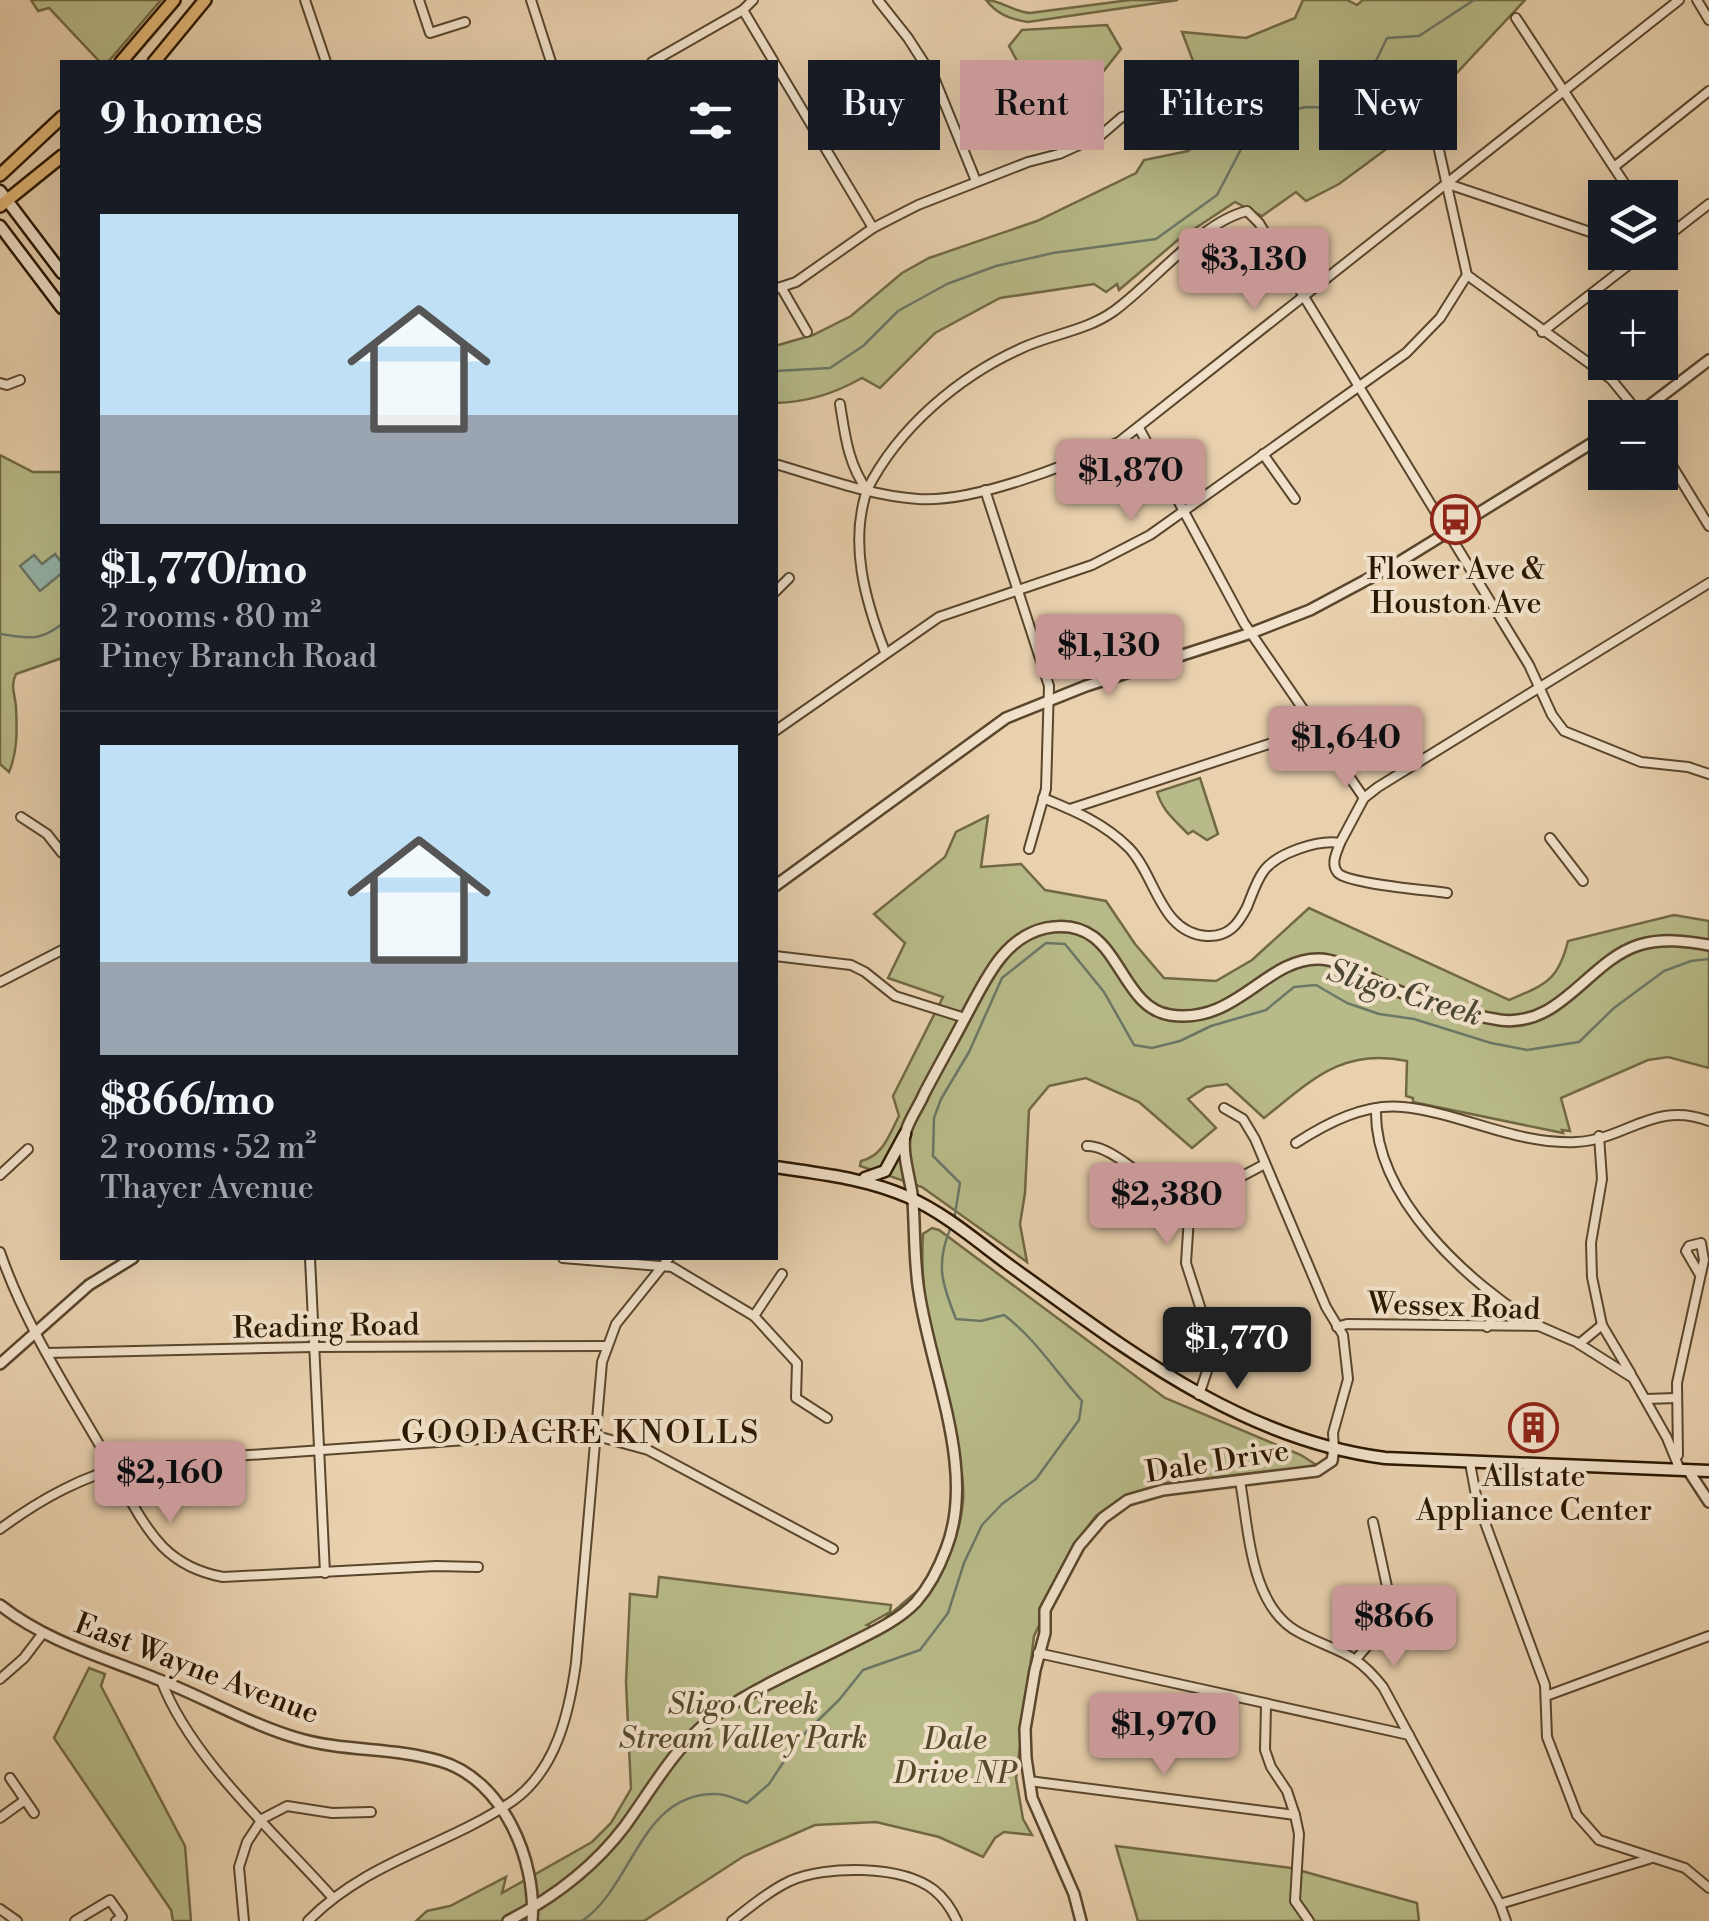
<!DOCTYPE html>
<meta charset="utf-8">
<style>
body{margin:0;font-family:"Libre Bodoni",serif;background:#242831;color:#f1f3f6;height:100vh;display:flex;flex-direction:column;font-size:38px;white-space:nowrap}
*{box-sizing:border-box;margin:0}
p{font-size:32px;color:#9ea1a6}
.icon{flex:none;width:55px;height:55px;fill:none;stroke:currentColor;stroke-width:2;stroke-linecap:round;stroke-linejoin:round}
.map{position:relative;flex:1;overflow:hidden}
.details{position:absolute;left:60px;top:60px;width:718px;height:1200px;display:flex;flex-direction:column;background:#171b24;border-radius:0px;box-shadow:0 10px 40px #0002}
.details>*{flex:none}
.top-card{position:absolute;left:808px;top:60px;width:750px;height:90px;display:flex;gap:20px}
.controls{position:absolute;left:1588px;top:180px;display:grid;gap:20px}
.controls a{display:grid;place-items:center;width:90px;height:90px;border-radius:0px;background:#171b24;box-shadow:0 10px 40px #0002;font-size:50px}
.price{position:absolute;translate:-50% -85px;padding:0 22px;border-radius:10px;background:#c59692;color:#111;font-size:32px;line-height:65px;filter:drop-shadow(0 2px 5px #0008)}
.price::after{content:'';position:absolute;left:50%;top:60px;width:30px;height:22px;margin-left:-15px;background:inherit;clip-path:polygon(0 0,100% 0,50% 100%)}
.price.selected{background:#222;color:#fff}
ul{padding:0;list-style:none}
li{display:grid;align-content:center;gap:20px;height:530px;padding:0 40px}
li+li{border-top:2px solid #363941}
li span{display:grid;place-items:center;height:310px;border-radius:0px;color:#555}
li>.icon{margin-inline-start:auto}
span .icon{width:180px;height:180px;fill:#fffc;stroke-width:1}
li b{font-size:42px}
h2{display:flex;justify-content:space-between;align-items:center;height:120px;padding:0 40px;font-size:42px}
.tag{padding:0 35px;border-radius:0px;background:#171b24;box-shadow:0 10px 40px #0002;font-size:35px;line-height:90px}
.tag.selected{background:#c59692;color:#111}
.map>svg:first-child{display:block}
.green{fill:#b8bb89;stroke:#716944;stroke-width:2.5}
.water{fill:#97b7ac;stroke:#6b7767;stroke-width:2.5}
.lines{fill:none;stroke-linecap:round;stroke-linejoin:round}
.stream{stroke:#6b7767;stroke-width:2.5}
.minor-casing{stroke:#5a462c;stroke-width:12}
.tertiary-casing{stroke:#5a462c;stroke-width:14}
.secondary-casing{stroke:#2a1700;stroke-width:15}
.primary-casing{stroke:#2a1700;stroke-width:16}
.minor{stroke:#f1e1ca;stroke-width:8}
.tertiary{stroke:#f1e1ca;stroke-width:9}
.secondary{stroke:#f1e1ca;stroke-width:10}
.primary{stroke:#e4b877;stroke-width:11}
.labels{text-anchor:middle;stroke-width:8;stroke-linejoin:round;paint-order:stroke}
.poi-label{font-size:30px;fill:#2a1700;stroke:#f1e1ca}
.street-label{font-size:30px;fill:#2a1700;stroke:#f1e1ca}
.park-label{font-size:30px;font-style:italic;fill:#554829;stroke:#f1e1ca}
.water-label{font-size:32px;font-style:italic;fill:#4b4734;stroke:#f1e1ca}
.neighbourhood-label{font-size:32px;letter-spacing:2.5px;fill:#2a1700;stroke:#f1e1ca}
</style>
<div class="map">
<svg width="1709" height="1921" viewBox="0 0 1709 1921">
<rect width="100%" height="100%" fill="#e9d1ae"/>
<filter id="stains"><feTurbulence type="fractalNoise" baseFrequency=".002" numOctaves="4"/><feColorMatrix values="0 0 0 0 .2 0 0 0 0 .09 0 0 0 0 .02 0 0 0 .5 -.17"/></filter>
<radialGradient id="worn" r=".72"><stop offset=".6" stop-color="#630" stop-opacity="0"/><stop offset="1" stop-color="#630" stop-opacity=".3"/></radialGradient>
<g class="green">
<path d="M31,0H161L108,62H100L49,8L38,11Z"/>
<path d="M986,0C1001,0 1013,12 1030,13L1130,0H1178L1028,22C1009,19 997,14 986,0Z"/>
<path d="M1303,0H1347L1357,5L1363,0H1525L1440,91L1419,125L1339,184L1306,201L1296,192L1262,216L1235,202L1179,239L1119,290L1117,284L1106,292L1094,284L1000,298L935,333L880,388L862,378C833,394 808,402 775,403V346L813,335L851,316L902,273L929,258L1037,221L1136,173L1144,160L1188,151L1209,136L1207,111L1211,108L1182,32L1246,38L1295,18Z"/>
<path d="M1107,25L1121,49L1085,95L1055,117L1052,116L1031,87L1009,46L1022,30Z"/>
<path d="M0,455L33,472H62V658L16,674C10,686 15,694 16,707C17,728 18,751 9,772L0,764Z"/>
<path d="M1200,778L1218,834L1207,840L1193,831L1188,834C1175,820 1163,812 1157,792Z"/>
<path d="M988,816L981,867L1021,864L1045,890L1106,901L1135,944L1164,978L1216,981L1252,960L1309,908L1509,1000C1546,984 1558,981 1568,941L1674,915L1709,921V1068L1668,1057L1648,1060L1561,1098L1570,1131L1562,1130L1563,1133L1413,1102V1098L1406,1096L1407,1061C1342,1047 1311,1081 1264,1118L1227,1084L1206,1087L1188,1099L1216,1128L1192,1148L1139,1102L1086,1078L1049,1086L1029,1110L1025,1193L1020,1224L1027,1262L922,1187L860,1166L861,1161C883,1156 889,1135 899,1116L893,1096L943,997L888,978L905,943L874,914L945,857L956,832Z"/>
<path d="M932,1228L939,1230L1165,1398L1301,1455L1318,1466L1315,1470H1279L1167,1483L1127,1495L1096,1516L1083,1533L1034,1636L1016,1778L1023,1819L1032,1835L1004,1832L995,1838L983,1857L939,1837L876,1822L815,1825L744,1856L644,1921H416L427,1911L450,1906L506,1877L502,1893L592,1842L611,1823L631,1789L626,1682L630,1594L657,1597L659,1577L891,1605L890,1612L867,1625L873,1627C896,1613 913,1589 936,1581C950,1555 961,1530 963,1501C965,1470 954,1439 947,1409C933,1349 919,1296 923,1234Z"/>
<path d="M89,1668L105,1674L101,1686L185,1846L191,1921H173L171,1910L54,1738Z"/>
<path d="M1116,1846L1291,1868L1417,1903L1419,1921H1138Z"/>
</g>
<path class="water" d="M55,554L62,563V573L40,591L20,566L34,555L42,564Z"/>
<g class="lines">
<g class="stream">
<path d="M775,371L830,368L863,346L898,311L947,284L996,266L1053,253L1156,239L1217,195L1248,136L1252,110L1258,103L1276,113L1307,107L1336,108L1360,94L1387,38L1419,36L1474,0"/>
<path d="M0,634C29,638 39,642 62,624"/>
<path d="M954,1220L960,1183L933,1156L934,1118L941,1099L969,1052L1002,978L1046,943L1065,944L1104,992L1134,1045L1152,1048L1180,1041L1211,1026L1266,1010L1294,987L1316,985L1347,1003L1379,1014L1414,1019L1491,1043L1527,1050L1579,1042L1614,1008L1664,971L1691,961L1709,959"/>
<path d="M582,1921C634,1886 640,1792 717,1794C726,1794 738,1800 747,1803L769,1784L798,1740L839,1700L863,1670L920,1650L948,1613L964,1563L982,1525L1002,1504L1036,1479L1079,1420L1082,1401C1056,1372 1035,1338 1004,1315L981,1321L956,1319C942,1284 935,1264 951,1227"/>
</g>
<defs>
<g id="minor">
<path d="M305,0L326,62"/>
<path d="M419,0L430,33L465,22"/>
<path d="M531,0L551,62"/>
<path d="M878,0L908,38L935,80L976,181"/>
<path d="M1697,0L1709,20"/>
<path d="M743,10L774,62"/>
<path d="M1516,18L1634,198"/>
<path d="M652,62L743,10L753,0"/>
<path d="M775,64L873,228"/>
<path d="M1428,101L1467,275L1611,379L1643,418"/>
<path d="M1614,167L1709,91"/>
<path d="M1448,184L1605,237"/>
<path d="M1660,242L1709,204"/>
<path d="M781,287L807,332"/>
<path d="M775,289L796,282L873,228L918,205L1028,162L1059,154L1101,135L1122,117L1158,108"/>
<path d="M1542,332L1645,252"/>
<path d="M0,383L7,385L20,380"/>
<path d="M840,404C845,435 848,464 867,490C849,544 865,600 885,652"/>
<path d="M1139,428L1244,623L1364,798"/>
<path d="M1660,446L1709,526"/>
<path d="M1263,454L1295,499"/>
<path d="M775,464C821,477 870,496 918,499C974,503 1068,465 1119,442L1679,0"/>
<path d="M867,490C898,428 959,376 1022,348C1052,334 1086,331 1114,311C1153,283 1201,222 1247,211L1259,223L1529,665L1552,715L1564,731L1641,762L1688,767L1709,774"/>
<path d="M985,490L1049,686L1046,789L1029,849"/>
<path d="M775,592L789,578"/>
<path d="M775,731L939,617L1092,565L1150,535L1406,353L1440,318L1467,275"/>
<path d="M1043,798C1075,811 1104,823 1129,848C1156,876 1160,933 1207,936C1228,937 1238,925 1247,907C1252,895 1256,882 1263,872C1276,853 1319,839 1340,843L1364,798L1378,787L1709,583"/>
<path d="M1070,809L1315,729"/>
<path d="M21,817L47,834L62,853"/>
<path d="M1550,838L1583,881"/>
<path d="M1340,843C1337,852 1330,864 1338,873C1349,884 1427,890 1447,893"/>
<path d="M775,956L851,965L865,972L895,996L965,1018"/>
<path d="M0,982L62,950"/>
<path d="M1224,1108L1243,1119L1255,1139L1326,1307L1343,1335L1348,1379L1333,1433L1334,1448"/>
<path d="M1376,1108C1373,1197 1468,1283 1539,1326"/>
<path d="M1599,1136L1602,1179L1591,1243L1592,1277L1602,1325L1631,1374"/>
<path d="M1296,1143C1327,1123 1365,1103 1403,1107C1462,1113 1516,1145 1576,1142C1626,1140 1654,1100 1709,1121"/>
<path d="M1087,1146C1116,1145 1165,1198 1189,1217"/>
<path d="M0,1175L28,1149"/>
<path d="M0,1252C25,1325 68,1390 106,1456C123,1485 139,1522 163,1547C179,1563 201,1573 223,1577L436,1566L478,1567"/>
<path d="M310,1258L325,1573"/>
<path d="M563,1258L672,1267L754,1316"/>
<path d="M782,1274L754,1316L797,1363L796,1398L827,1418"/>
<path d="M1337,1327L1347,1324L1539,1326L1576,1342L1633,1378L1667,1438L1680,1470"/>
<path d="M1487,1327L1493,1318L1495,1297"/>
<path d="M1579,1344L1602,1325"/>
<path d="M47,1353L313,1347L606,1346"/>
<path d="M1199,1395L1208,1368L1212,1344L1186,1263L1189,1217L1216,1190L1265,1164"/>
<path d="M1646,1399L1676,1398"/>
<path d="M1678,1455L1677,1383L1704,1260L1701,1243L1689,1246L1686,1251L1700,1275"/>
<path d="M1470,1463L1477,1501L1545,1685L1547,1737L1577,1815L1599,1840L1685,1868L1709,1888"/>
<path d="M1240,1481C1249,1530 1250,1608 1300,1633C1338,1653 1354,1650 1383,1687L1500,1904L1506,1921"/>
<path d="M0,1529C42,1498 83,1476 134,1463L539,1435H593L648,1450L833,1549"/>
<path d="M1038,1653L1409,1735"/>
<path d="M1357,1658L1380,1631L1391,1605L1373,1522"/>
<path d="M0,1679L24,1658L43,1633"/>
<path d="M161,1680C190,1758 277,1835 332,1897"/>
<path d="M1546,1696L1709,1636"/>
<path d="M1266,1705L1265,1750L1271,1767L1287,1791L1295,1815L1299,1834L1295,1901L1309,1921"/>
<path d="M10,1778L34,1813"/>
<path d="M1029,1781L1295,1815"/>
<path d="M0,1818L25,1800"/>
<path d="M1500,1904L1649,1859"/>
<path d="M0,1909L17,1921"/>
<path d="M75,1921L110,1900L122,1917L116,1921"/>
<path d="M244,1921L239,1867L247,1842L262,1819L287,1806L332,1813L371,1812"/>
<path d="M308,1921C368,1860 446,1847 514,1800C556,1769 569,1714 576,1663L602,1362L616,1324L669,1258"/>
<path d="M732,1921C750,1907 769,1891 790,1881C826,1865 902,1865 934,1890C944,1898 952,1910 957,1921"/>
</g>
<g id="tertiary">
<path d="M1633,418L1709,360"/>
<path d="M775,886L1006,718L1086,686L1251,633L1310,610L1396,564L1605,435"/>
<path d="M0,1364L89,1285L133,1258"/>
<path d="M1688,1470L1709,1502"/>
<path d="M0,1605C47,1642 103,1657 157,1679C204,1697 249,1724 297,1738C344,1752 393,1747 440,1761C503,1779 537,1861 532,1921"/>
<path d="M508,1921C553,1898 594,1867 625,1826C655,1785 678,1740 722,1711C761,1685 806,1666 847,1645C871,1633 898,1621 916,1602C929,1587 939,1568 946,1549C977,1470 931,1373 919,1292C914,1262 915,1231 913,1201C911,1180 900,1150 906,1131C910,1118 919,1106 924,1094C938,1067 953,1041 967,1014C986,979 1004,937 1046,928C1121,913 1115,1006 1170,1015C1236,1025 1265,959 1318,959C1342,959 1363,976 1384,985C1420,1001 1461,1014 1500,1020C1561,1028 1588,961 1639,945C1662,938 1686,941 1709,945"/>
<path d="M1081,1921L1074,1894L1032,1798L1026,1758L1025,1729L1035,1670L1045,1633V1610L1079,1546L1103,1518L1128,1500L1163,1490L1317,1471L1332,1461L1334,1448"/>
</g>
<g id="secondary">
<path d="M0,191L62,273"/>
<path d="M0,226L62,308"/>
<path d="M775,1167C821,1174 865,1178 908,1197C947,1214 981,1245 1016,1270C1130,1352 1241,1439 1385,1458L1709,1471"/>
<path d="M865,1178L885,1171L905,1134"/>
</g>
<g id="primary">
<path d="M121,62L174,0"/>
<path d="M154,62L205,0"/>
<path d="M0,175L62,117"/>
<path d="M0,206L62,156"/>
</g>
</defs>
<use href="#minor" class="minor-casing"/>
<use href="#tertiary" class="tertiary-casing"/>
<use href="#secondary" class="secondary-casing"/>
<use href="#primary" class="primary-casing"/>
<use href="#minor" class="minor"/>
<use href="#tertiary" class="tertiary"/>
<use href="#secondary" class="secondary"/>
<use href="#primary" class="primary"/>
</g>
<defs>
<symbol id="bus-ring" viewBox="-11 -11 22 22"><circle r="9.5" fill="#f1e1ca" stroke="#8f2418" stroke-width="1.5"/><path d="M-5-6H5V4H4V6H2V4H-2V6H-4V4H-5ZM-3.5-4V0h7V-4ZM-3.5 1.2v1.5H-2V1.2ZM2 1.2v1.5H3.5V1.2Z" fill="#8f2418"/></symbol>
<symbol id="building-ring" viewBox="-11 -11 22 22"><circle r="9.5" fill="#f1e1ca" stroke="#8f2418" stroke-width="1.5"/><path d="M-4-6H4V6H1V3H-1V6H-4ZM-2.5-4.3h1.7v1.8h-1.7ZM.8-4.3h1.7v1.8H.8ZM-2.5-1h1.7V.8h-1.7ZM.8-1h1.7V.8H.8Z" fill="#8f2418"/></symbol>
</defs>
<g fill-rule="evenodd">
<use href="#bus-ring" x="1428" y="492" width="55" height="55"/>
<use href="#building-ring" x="1506" y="1400" width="55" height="55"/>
</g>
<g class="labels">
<g class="poi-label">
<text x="1456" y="579">Flower Ave &amp;<tspan x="1456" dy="34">Houston Ave</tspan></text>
<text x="1534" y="1486">Allstate<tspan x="1534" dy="34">Appliance Center</tspan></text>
</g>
<g class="street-label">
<text transform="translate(1454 1306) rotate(2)" y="10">Wessex Road</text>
<text transform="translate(326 1326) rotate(-1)" y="10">Reading Road</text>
<text transform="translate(1217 1461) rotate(-9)" y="10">Dale Drive</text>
<text transform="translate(197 1668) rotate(21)" y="10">East Wayne Avenue</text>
</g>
<g class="park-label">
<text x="743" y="1714">Sligo Creek<tspan x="743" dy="34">Stream Valley Park</tspan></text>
<text x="955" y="1749">Dale<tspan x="955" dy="34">Drive NP</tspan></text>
</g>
<g class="water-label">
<text transform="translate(1405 992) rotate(17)" y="11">Sligo Creek</text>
</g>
<g class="neighbourhood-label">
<text x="581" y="1443">GOODACRE KNOLLS</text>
</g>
</g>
<rect width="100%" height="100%" filter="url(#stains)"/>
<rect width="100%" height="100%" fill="url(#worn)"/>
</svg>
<div class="controls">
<a><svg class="icon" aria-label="layers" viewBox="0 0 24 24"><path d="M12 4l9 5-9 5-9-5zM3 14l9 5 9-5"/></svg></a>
<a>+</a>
<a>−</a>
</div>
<b class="price" style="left:1254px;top:313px">$3,130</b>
<b class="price" style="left:1131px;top:524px">$1,870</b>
<b class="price" style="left:1109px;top:699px">$1,130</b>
<b class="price" style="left:1346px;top:791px">$1,640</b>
<b class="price" style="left:1167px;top:1248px">$2,380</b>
<b class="price selected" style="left:1237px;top:1392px">$1,770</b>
<b class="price" style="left:170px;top:1526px">$2,160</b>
<b class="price" style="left:1394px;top:1670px">$866</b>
<b class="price" style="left:1164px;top:1778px">$1,970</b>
<div class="top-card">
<a class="tag">Buy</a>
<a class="tag selected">Rent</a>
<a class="tag">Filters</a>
<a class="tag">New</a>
</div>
<section class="details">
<h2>9 homes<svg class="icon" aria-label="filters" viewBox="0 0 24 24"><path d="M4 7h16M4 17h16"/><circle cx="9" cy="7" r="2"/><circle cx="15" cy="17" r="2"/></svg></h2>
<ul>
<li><span style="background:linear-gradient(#bfe0f5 65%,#9aa5b1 0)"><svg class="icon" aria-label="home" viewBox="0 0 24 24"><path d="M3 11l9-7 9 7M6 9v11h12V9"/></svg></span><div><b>$1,770/mo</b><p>2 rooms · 80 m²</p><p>Piney Branch Road</p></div></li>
<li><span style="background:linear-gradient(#bfe0f5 70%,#9aa5b1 0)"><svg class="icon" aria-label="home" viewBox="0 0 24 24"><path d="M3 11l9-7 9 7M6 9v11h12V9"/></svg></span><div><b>$866/mo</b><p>2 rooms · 52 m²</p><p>Thayer Avenue</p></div></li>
</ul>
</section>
</div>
